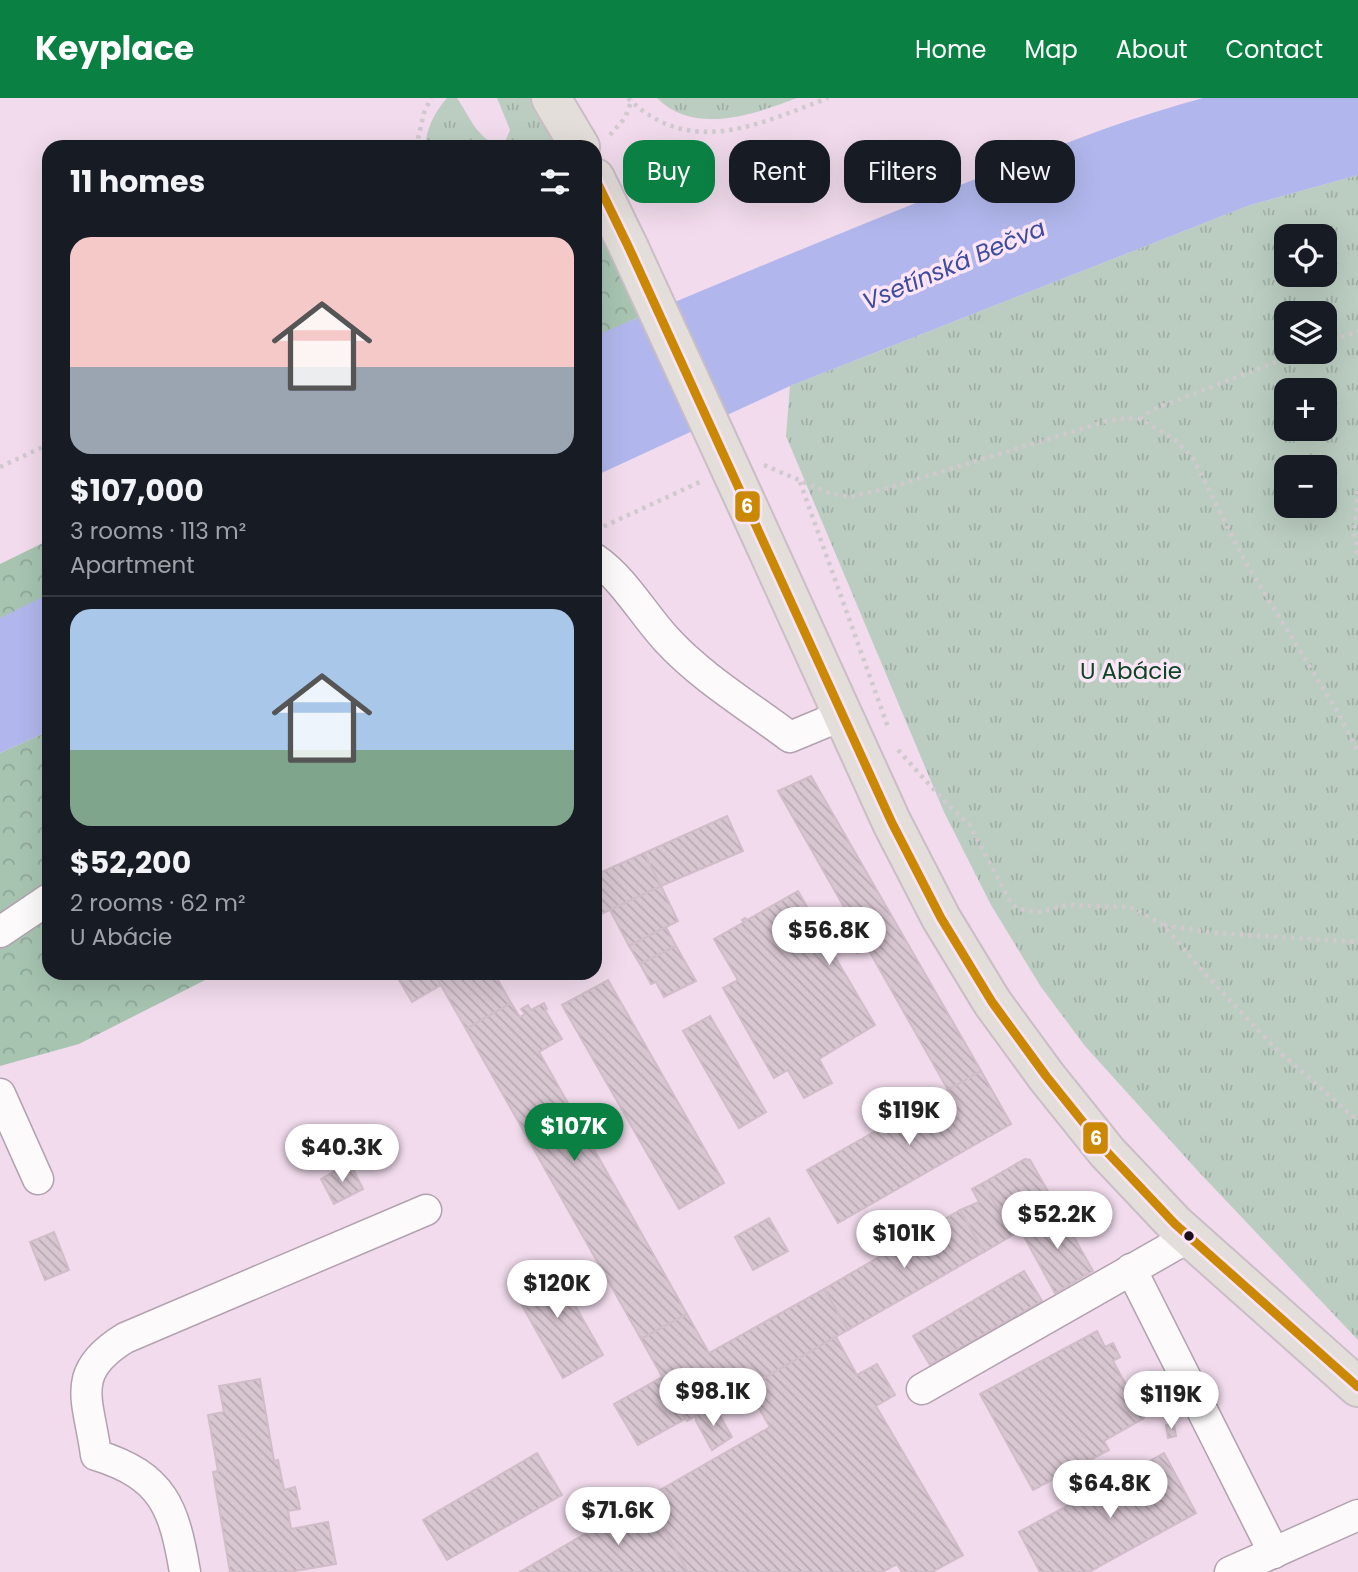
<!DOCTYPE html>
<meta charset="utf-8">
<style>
body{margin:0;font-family:Poppins,sans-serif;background:#20242c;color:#f1f3f6;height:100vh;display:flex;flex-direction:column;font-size:26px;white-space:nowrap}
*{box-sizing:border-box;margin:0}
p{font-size:23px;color:#9ea1a6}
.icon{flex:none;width:38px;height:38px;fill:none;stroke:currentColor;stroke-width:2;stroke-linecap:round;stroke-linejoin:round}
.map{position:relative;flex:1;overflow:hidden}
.sheet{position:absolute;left:42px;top:42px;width:560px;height:840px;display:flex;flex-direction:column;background:#171b24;border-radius:21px;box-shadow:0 7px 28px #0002}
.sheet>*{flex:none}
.guide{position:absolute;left:623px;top:42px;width:630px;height:63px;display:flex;gap:14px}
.tools{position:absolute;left:1274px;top:126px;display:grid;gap:14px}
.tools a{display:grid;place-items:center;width:63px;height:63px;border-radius:14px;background:#171b24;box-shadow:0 7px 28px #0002;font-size:35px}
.price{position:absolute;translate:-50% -60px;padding:0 16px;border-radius:24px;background:#fff;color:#222;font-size:23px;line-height:46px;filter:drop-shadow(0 2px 4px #0008)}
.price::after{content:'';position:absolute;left:50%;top:42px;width:21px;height:16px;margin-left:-10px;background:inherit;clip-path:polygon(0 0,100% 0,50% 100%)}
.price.active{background:#0b8043;color:#fff}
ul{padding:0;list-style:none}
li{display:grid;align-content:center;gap:14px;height:371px;padding:0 28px}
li+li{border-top:2px solid #363941}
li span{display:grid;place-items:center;height:217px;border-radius:21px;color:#555}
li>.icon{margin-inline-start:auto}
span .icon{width:126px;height:126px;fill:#fffc;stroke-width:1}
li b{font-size:30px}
h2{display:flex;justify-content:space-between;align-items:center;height:84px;padding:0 28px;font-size:30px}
.chip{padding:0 24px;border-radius:21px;background:#171b24;box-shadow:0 7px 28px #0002;font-size:24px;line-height:63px}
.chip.active{background:#0b8043;color:#fff}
header{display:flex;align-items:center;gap:42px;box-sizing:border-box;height:98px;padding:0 35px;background:#0b8043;color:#fff}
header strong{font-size:33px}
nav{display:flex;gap:38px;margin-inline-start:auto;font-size:24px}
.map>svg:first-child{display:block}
.grass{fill:url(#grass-tufts);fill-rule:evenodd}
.forest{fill:url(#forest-crowns)}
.water{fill:#b1b7ec}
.building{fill:url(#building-back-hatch);stroke:#d1bdc9;stroke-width:2}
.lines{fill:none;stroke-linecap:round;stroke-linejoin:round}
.minor-casing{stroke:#b2a2af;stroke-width:33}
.major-casing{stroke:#c9bec6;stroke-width:42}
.path{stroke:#d0c9ce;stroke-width:4.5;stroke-dasharray:3.5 5;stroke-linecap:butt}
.minor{stroke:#fdfafc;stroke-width:30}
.major{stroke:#e4deda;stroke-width:38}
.major-bridge-casing{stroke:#c9bec6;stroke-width:42;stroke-linecap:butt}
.major-bridge{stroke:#e4deda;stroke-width:38}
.bus-1-casing{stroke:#fde5f8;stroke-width:14}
.bus-1{stroke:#cb8805;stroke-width:9}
.bus-dot{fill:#1d0f1b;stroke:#fde5f8;stroke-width:2.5}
.labels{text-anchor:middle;stroke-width:7;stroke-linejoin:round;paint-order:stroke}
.park-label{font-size:23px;fill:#0d4524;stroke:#fde5f8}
.water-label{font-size:24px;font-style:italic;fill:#3e4c9e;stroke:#fde5f8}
.line-badge{stroke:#fde5f8;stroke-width:2.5}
.badge-label{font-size:19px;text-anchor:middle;font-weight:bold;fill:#fff}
</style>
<header>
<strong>Keyplace</strong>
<nav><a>Home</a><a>Map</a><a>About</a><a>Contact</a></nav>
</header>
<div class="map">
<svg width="1358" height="1474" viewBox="0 0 1358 1474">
<defs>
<pattern id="grass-tufts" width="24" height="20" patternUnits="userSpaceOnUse" patternTransform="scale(1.75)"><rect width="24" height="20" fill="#bbcdc1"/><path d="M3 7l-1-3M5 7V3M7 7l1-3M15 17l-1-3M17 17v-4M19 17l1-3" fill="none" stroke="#a0afa5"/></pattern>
<pattern id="forest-crowns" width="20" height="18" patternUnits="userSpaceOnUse" patternTransform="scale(1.75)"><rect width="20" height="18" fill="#a7c4b1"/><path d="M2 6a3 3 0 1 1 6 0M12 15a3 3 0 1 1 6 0" fill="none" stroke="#8fa798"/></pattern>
<pattern id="building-back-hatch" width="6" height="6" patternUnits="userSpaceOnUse" patternTransform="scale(1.75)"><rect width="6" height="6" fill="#d8c6d1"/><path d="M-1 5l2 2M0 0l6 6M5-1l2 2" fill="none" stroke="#b9a9b3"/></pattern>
</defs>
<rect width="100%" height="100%" fill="#f1dbec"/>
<g class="grass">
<path d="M447,0H457C469,17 480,48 504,46L510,32L497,0H530L540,14L558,49H425C427,29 434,15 447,0Z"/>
<path d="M657,0H797C755,16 694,38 657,0Z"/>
<path d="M1358,77V1242L1197,1072L1085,948L1041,889L991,807L944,714L786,338L790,288L1250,107ZM1286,138H1325V177H1286ZM1286,215H1325V254H1286ZM1286,292H1325V331H1286ZM1286,369H1325V408H1286Z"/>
</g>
<g class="forest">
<path d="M604,140L639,219L595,240V145Z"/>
<path d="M49,442V498L0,521V466Z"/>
<path d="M49,633V875H219L79,946L0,968V655Z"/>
</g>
<g class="water">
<path d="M1203,0H1358V77L1250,107L790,288L595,378V238C714,187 833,138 953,90C1035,57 1117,23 1203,0Z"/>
<path d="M49,496V633L0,655V520Z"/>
</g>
<g class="building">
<path d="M811,678L981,973L948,992L867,849L857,855L846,836L828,847L875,927L819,961L832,985L804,1000L788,972L774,980L723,890L738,882L714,841L744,824L742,822L745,820L747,822L798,793L821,833L848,816L778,693Z"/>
<path d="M727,718L743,753L661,788L644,755Z"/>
<path d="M644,755L661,788L595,819V777Z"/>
<path d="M661,788L678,823L629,848L610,812Z"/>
<path d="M666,829L676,848L640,866L629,848Z"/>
<path d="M676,848L696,883L664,899L656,884L651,886L640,866Z"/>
<path d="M395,875H434L441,887L412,904Z"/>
<path d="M434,875H494L511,905L466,931Z"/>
<path d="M608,882L724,1085L679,1111L562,907Z"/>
<path d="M511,905L520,919L525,916L521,911L528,907L531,912L544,905L547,911L545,912L562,941L539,954L687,1216L641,1241L466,931Z"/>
<path d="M710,918L766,1014L739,1030L683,933Z"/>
<path d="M981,973L1011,1026L838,1125L807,1072Z"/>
<path d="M1025,1061L1030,1062L1058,1111L1013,1137L983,1085Z"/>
<path d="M350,1065L363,1091L334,1106L321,1081Z"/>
<path d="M983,1085L1013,1137L984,1154L960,1112L979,1104L972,1091Z"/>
<path d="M1058,1111L1093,1173L1055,1195L1021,1133Z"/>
<path d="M960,1112L984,1154L848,1232L824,1191Z"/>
<path d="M769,1120L788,1153L753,1172L735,1139Z"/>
<path d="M54,1134L69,1172L45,1182L30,1144Z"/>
<path d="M550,1163L603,1257L563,1280L510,1186Z"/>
<path d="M1024,1173L1042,1203L930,1267L913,1238Z"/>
<path d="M824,1191L848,1232L687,1323L641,1241L687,1216L709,1255Z"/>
<path d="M1097,1233L1105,1249L1113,1245L1120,1259L1113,1263L1144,1320L1104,1343L1109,1352L1033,1392L980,1296Z"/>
<path d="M836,1239L857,1277L877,1266L895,1297L876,1308L963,1457L932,1474H902L897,1466L882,1474H688L646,1400L770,1329L747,1290Z"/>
<path d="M662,1279L685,1321L638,1347L614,1306Z"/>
<path d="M260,1281L274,1363L278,1362L284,1392L295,1389L300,1411L288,1413L291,1431L328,1424L336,1466L289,1474H230L213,1374L218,1373L208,1317L224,1314L219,1288Z"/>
<path d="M712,1309L716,1311L732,1339L712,1352L696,1323V1317Z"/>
<path d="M1174,1326L1176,1338L1168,1340L1166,1327Z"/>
<path d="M537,1355L562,1397L447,1462L423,1422Z"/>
<path d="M1164,1355L1196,1415L1089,1474H1040L1019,1434Z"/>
<path d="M646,1400L688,1474H520Z"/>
</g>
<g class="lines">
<defs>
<g id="minor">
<path d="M595,461C625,482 642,515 667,542C702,580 749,608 790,639L843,617"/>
<path d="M0,834L49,801"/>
<path d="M0,996L38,1081"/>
<path d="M1131,1171L1274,1455"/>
<path d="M922,1291L1189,1139"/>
<path d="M185,1474C174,1410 164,1378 96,1357C89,1302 68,1275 125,1240L426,1112"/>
<path d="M1230,1474L1358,1417"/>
</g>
<g id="major">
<path d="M551,0L580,49"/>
<path d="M595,80L629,150"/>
<path d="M749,411L892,725L941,820L992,904L1046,978L1107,1054L1175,1126L1358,1289"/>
</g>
</defs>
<use href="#minor" class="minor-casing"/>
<use href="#major" class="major-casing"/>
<g class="path">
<path d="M628,0C690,61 759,26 828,0"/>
<path d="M610,37L625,20L632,1"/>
<path d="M416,49L424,15L431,0"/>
<path d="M1325,245L1358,233"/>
<path d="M1140,321L1152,312L1302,254"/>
<path d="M764,367L829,395L850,399L888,390L1107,323L1127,320L1140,321L1174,341L1193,360L1244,462L1337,613L1358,654"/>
<path d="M0,369L49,346"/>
<path d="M800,384L889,632"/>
<path d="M1358,393L1354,434L1358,461"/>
<path d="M596,432L702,383"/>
<path d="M898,652L948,707L969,726L1011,805L1020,811L1039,814L1067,807L1130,809L1163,827L1207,878L1274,949L1358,1023"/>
<path d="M1164,827L1214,835L1358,844"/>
</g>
<use href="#minor" class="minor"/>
<use href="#major" class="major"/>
<defs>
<path id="major-bridge" d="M629,150L749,411"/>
</defs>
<use href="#major-bridge" class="major-bridge-casing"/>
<use href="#major-bridge" class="major-bridge"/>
<defs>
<path id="bus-1" d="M595,80L629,150L892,725L941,820L992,904L1046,978L1107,1054L1175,1126L1358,1289"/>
</defs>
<use href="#bus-1" class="bus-1-casing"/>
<use href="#bus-1" class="bus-1"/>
</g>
<circle class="bus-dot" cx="1189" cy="1138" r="6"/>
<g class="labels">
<g class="park-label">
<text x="1131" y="581">U Abácie</text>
</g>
<g class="water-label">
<text transform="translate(954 167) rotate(-23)" y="8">Vsetínská Bečva</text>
</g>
</g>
<g class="line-badge">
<rect x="734" y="392" width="27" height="33" rx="7" fill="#cb8805"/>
<rect x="1082" y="1023" width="27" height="34" rx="7" fill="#cb8805"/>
</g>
<g class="badge-label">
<text x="747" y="415">6</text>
<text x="1096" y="1047">6</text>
</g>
</svg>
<div class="tools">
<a><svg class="icon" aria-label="locate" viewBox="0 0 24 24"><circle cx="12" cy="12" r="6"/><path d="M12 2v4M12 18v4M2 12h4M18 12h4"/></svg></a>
<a><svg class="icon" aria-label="layers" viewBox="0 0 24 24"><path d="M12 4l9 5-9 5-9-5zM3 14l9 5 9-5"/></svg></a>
<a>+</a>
<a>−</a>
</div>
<b class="price" style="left:829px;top:869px">$56.8K</b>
<b class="price" style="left:909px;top:1049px">$119K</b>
<b class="price active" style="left:574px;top:1065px">$107K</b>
<b class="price" style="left:342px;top:1086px">$40.3K</b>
<b class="price" style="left:1057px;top:1153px">$52.2K</b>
<b class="price" style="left:904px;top:1172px">$101K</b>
<b class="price" style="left:557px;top:1222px">$120K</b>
<b class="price" style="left:713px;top:1330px">$98.1K</b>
<b class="price" style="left:1171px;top:1333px">$119K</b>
<b class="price" style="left:1110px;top:1422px">$64.8K</b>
<b class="price" style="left:618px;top:1449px">$71.6K</b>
<div class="guide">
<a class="chip active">Buy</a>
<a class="chip">Rent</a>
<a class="chip">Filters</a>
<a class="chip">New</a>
</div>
<section class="sheet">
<h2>11 homes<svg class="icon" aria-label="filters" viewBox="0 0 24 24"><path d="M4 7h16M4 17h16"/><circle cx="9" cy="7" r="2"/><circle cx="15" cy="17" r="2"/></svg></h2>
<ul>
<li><span style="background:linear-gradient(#f6c9c9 60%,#9aa5b1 0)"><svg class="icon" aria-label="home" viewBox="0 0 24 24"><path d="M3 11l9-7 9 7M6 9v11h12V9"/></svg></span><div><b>$107,000</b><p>3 rooms · 113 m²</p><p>Apartment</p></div></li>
<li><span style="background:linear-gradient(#a9c7e8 65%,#7fa58c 0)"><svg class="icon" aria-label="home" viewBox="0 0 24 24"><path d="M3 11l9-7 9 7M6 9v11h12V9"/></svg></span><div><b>$52,200</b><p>2 rooms · 62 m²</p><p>U Abácie</p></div></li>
</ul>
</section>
</div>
